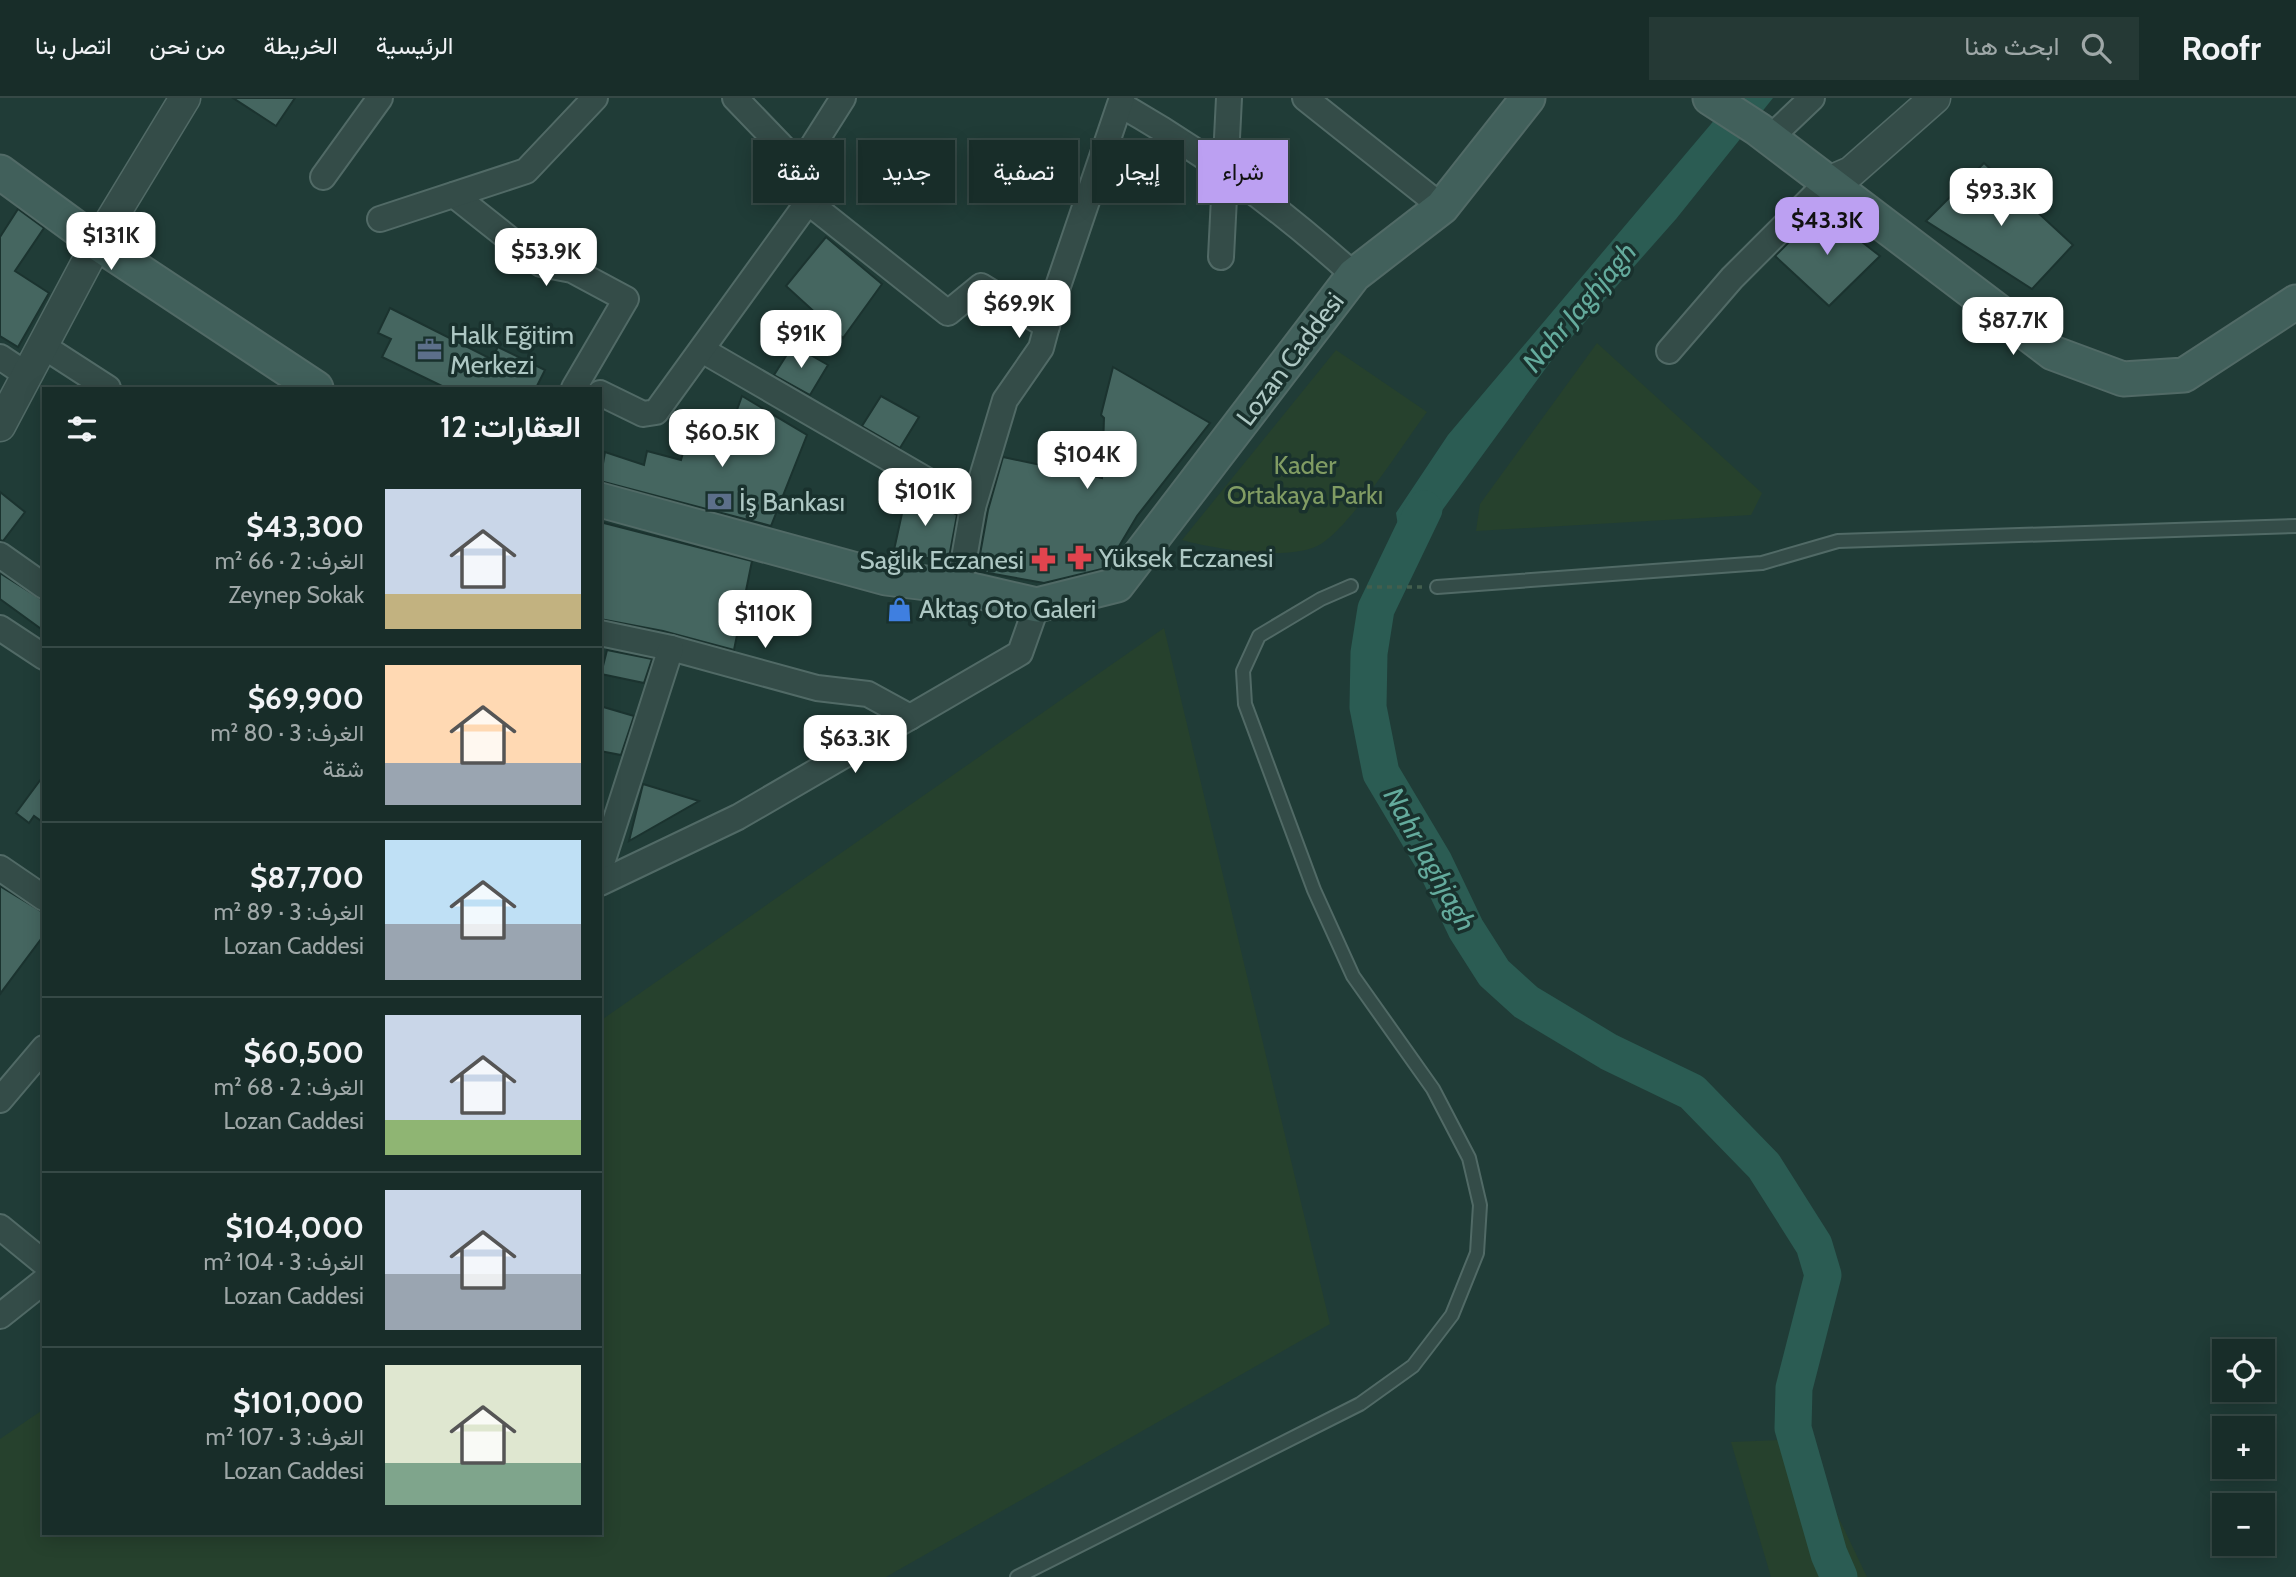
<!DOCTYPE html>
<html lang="ar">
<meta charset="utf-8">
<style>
body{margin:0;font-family:Cabin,Vazirmatn,sans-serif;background:#253935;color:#f1f3f6;direction:rtl;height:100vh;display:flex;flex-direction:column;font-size:26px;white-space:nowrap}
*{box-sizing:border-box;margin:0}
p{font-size:23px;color:#9fa8a8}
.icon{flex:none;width:38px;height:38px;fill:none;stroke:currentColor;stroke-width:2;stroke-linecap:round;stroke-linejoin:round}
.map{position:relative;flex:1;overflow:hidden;direction:ltr}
.details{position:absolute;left:42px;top:289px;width:560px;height:1148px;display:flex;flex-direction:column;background:#182d29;border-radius:0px;box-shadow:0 4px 18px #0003,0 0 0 2px #364946;direction:rtl}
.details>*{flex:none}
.guide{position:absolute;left:623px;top:42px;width:665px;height:63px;direction:rtl;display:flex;gap:14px}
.controls{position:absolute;left:2212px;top:1241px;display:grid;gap:14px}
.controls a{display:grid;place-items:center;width:63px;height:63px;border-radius:0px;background:#182d29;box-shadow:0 4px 18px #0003,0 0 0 2px #364946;font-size:35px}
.price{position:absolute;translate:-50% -60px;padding:0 16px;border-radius:14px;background:#fff;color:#222;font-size:23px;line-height:46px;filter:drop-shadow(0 2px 4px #0008)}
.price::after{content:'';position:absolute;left:50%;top:42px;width:21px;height:16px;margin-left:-10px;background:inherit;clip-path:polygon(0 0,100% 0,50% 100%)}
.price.on{background:#bca0f2;color:#111}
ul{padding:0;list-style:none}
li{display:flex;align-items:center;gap:21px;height:175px;padding:0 21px}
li+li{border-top:2px solid #364946}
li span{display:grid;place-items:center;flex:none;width:196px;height:140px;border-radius:0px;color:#555}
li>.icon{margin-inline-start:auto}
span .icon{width:84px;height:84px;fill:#fffc;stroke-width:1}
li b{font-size:30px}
h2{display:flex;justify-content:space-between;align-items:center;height:84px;padding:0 21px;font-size:30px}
.chip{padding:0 24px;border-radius:0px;background:#182d29;box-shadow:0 4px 18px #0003,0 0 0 2px #364946;font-size:24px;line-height:63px}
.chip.on{background:#bca0f2;color:#111}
header{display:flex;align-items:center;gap:42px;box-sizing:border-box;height:98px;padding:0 35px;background:#182d29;border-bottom:2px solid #364946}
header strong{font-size:33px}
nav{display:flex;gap:38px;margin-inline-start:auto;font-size:24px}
.search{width:490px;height:63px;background:#253935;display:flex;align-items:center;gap:18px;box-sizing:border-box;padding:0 24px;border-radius:0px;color:#9fa8a8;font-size:26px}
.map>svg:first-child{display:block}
.green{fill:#26412d}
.water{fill:#2b5c53}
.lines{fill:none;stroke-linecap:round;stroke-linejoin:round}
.river{stroke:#2b5c53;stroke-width:37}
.building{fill:#456660;stroke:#1b332f;stroke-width:2}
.service-casing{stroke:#516a66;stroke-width:16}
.minor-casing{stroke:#516a66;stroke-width:28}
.tertiary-casing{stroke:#516a66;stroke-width:33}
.secondary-casing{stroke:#516a66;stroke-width:37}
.path{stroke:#435e4d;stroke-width:3.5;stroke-dasharray:5 5;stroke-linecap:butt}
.service{stroke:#344c48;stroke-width:12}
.minor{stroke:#344c48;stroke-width:24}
.tertiary{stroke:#344c48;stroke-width:30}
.secondary{stroke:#41605b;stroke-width:33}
.labels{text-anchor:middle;stroke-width:7;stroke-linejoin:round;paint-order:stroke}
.poi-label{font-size:26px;fill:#aec8c4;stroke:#19312d;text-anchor:start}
.street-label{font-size:26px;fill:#aec8c4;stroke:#19312d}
.park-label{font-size:26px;fill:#819c63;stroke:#19312d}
.water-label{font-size:28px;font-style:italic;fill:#64ab9d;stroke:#19312d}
</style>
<header>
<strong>Roofr</strong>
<div class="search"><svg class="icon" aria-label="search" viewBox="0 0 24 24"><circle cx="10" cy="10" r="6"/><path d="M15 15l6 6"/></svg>ابحث هنا</div>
<nav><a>الرئيسية</a><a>الخريطة</a><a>من نحن</a><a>اتصل بنا</a></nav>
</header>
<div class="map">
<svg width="2296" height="1479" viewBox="0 0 2296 1479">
<rect width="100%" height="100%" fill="#203c37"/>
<g class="green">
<path d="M1597,245L1762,395L1751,417L1476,433L1480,406Z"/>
<path d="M1336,252L1427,314C1404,344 1346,437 1315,449C1284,462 1213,451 1182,442Z"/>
<path d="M1164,530L1330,1226L886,1479H0V1341L44,1311V1435H600V923Z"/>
<path d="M1801,1341L1867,1479H1771L1731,1344Z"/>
</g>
<path class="water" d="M1733,0H1773L1676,121L1554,259L1438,418L1402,454L1396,415L1448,337Z"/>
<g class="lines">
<path class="river" d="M1424,411L1376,511L1369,555L1368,609L1381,675L1434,764L1466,831L1494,875L1526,904L1609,954L1692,994L1764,1068L1814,1147L1823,1177L1794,1290L1793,1330L1829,1456L1839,1479"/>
</g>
<g class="building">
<path d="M233,0H295L276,28Z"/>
<path d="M1984,65L2073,147L2032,191L1926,123Z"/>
<path d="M18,111L44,130L15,173L49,195L18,249L0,238V139Z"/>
<path d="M1821,112L1880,158L1829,208L1775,158Z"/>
<path d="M826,139L882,186L843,240L786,188Z"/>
<path d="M390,210L491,261L498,249L545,272L536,290H446L382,259L391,241L378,235Z"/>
<path d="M793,247L828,267L810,297L774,277Z"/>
<path d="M1113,269L1210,325L1137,418L1106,470L1044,485L977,473L988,412L1003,359L1102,380L1104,320L1101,317Z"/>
<path d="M742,298L807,337L771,428L600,383L605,354L644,367L647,353L681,362L686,344L722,353Z"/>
<path d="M881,298L919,319L900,350L862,328Z"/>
<path d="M908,388L957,417L948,465L894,452Z"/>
<path d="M0,394L25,414L3,443L0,442Z"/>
<path d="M600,424L752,463L734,552L663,533L600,521Z"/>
<path d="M0,475L44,503V533L0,501Z"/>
<path d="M607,552L652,561L644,585L601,576Z"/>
<path d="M600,608L634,618L621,657L600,653Z"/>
<path d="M44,677V725L34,718L29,725L16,715Z"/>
<path d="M643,686L699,703L629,743Z"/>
<path d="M0,788L44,815V837L0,896Z"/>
</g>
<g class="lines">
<defs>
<g id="service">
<path d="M1437,489L1762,465L1838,443L2296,428"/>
<path d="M1017,1479L1360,1306L1413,1268L1452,1217L1477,1155L1480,1107L1469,1060L1433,991L1353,878L1314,792L1245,606L1243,573L1259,538L1321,501L1351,488"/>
</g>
<g id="minor">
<path d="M735,0L814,82L808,104L948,215L981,188L1047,228"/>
<path d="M1305,0L1442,109"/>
<path d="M1121,7C1206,55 1282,112 1354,177"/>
<path d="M1770,40L1812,0"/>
<path d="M800,68L843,0"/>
<path d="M323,79L380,0"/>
<path d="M454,97L541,166L572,172L626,201L574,290"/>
<path d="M380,121L526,73L595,0"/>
<path d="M1221,159L1229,0"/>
<path d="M43,248L108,290"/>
<path d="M702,252L973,409"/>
<path d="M1669,253L1732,180L1828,84"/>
<path d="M0,259L27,277"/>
<path d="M600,295L643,316L656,314L808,104"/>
<path d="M0,457L44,488"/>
<path d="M959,489L973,409L1005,302L1041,250L1056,194L1122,0"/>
<path d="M0,530L44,559"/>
<path d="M600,535L671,550L817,590L868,596L910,619"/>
<path d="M0,770L44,800"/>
<path d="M600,771L671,550"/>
<path d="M600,785L738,719L1020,555L1037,507"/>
<path d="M0,1002L44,950"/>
<path d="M0,1129L44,1165"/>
<path d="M0,1218L44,1183"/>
</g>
<g id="tertiary">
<path d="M1828,84L1851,74L1935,0"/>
<path d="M0,328L97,145L185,0"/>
</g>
<g id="secondary">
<path d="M1710,0L1758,31L2053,255L2123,281L2184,277L2296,204"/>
<path d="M0,74L97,145L316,290"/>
<path d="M600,402L886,480L959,489L1037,507L1117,487L1354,177L1442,109L1528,0"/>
</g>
</defs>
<use href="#service" class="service-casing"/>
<use href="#minor" class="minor-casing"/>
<use href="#tertiary" class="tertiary-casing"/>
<use href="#secondary" class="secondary-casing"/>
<path class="path" d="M1367,489H1422"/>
<use href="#service" class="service"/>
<use href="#minor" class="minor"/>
<use href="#tertiary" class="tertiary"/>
<use href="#secondary" class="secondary"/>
</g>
<defs>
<symbol id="office-bare" viewBox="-9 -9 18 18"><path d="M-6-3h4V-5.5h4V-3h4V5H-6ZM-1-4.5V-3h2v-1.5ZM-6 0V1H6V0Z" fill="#5c6f8a" stroke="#19312d" stroke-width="2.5" paint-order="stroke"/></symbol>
<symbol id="bank-bare" viewBox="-9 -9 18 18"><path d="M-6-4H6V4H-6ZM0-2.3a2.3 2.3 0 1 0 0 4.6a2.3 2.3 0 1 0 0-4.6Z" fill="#5c6f8a" stroke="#19312d" stroke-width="2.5" paint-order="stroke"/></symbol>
<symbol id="pharmacy-bare" viewBox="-9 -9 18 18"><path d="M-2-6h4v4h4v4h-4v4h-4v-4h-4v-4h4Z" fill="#e0444e" stroke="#19312d" stroke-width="2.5" paint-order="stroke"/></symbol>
<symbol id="shop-bare" viewBox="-9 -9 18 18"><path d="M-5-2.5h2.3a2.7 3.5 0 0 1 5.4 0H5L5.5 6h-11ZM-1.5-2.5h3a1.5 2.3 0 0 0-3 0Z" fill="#3f7fe0" stroke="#19312d" stroke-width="2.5" paint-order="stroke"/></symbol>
</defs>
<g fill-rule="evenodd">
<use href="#office-bare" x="412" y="234" width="35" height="35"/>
<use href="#bank-bare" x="702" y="386" width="35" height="35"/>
<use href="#pharmacy-bare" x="1062" y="442" width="35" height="35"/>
<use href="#pharmacy-bare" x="1026" y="444" width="35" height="35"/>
<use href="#shop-bare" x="882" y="494" width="35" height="35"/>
</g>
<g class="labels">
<g class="poi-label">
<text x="450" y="246">Halk Eğitim<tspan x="450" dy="30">Merkezi</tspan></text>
<text x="739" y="413">İş Bankası</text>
<text x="1099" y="469">Yüksek Eczanesi</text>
<text x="1024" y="471" text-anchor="end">Sağlık Eczanesi</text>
<text x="919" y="520">Aktaş Oto Galeri</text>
</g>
<g class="street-label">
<text transform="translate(1290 261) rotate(-53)" y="9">Lozan Caddesi</text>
</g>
<g class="park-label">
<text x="1305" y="376">Kader<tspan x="1305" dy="30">Ortakaya Parkı</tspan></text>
</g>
<g class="water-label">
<text transform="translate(1579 209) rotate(-50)" y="10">Nahr Jaghjagh</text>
<text transform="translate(1430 761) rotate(61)" y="10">Nahr Jaghjagh</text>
</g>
</g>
</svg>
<div class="controls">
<a><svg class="icon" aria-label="locate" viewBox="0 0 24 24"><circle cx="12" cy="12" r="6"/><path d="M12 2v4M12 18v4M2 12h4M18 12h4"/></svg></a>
<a>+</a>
<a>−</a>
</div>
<b class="price" style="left:2001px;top:130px">$93.3K</b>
<b class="price on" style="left:1827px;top:159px">$43.3K</b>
<b class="price" style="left:111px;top:174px">$131K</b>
<b class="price" style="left:546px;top:190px">$53.9K</b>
<b class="price" style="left:1019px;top:242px">$69.9K</b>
<b class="price" style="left:2013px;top:259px">$87.7K</b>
<b class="price" style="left:801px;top:272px">$91K</b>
<b class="price" style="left:722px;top:371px">$60.5K</b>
<b class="price" style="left:1087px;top:393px">$104K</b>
<b class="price" style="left:925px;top:430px">$101K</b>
<b class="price" style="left:765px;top:552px">$110K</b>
<b class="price" style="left:855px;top:677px">$63.3K</b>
<div class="guide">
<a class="chip on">شراء</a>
<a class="chip">إيجار</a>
<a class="chip">تصفية</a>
<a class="chip">جديد</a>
<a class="chip">شقة</a>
</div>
<section class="details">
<h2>العقارات: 12<svg class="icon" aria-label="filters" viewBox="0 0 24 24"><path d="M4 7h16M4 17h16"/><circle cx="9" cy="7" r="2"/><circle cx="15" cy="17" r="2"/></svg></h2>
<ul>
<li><span style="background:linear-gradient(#c9d6e8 75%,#c2b280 0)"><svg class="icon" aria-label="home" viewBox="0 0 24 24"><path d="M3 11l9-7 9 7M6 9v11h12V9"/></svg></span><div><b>$43,300</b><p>الغرف: 2 · 66 m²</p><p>Zeynep Sokak</p></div></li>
<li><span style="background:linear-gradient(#ffd9b3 70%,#9aa5b1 0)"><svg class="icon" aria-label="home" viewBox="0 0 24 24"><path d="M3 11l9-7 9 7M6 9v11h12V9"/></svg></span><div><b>$69,900</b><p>الغرف: 3 · 80 m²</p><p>شقة</p></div></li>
<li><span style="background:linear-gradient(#bfe0f5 60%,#9aa5b1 0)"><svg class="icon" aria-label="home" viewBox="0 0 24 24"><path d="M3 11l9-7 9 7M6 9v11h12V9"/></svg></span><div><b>$87,700</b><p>الغرف: 3 · 89 m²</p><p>Lozan Caddesi</p></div></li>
<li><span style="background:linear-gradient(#c9d6e8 75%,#8fb573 0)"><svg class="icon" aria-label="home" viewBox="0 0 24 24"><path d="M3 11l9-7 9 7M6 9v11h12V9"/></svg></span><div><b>$60,500</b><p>الغرف: 2 · 68 m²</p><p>Lozan Caddesi</p></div></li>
<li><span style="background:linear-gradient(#c9d6e8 60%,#9aa5b1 0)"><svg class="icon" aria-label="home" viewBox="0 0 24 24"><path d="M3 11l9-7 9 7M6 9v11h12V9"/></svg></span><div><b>$104,000</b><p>الغرف: 3 · 104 m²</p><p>Lozan Caddesi</p></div></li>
<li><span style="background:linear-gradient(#dfe7d0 70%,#7fa58c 0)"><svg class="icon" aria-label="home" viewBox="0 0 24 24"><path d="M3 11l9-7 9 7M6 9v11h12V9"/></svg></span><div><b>$101,000</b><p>الغرف: 3 · 107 m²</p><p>Lozan Caddesi</p></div></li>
</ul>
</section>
</div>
